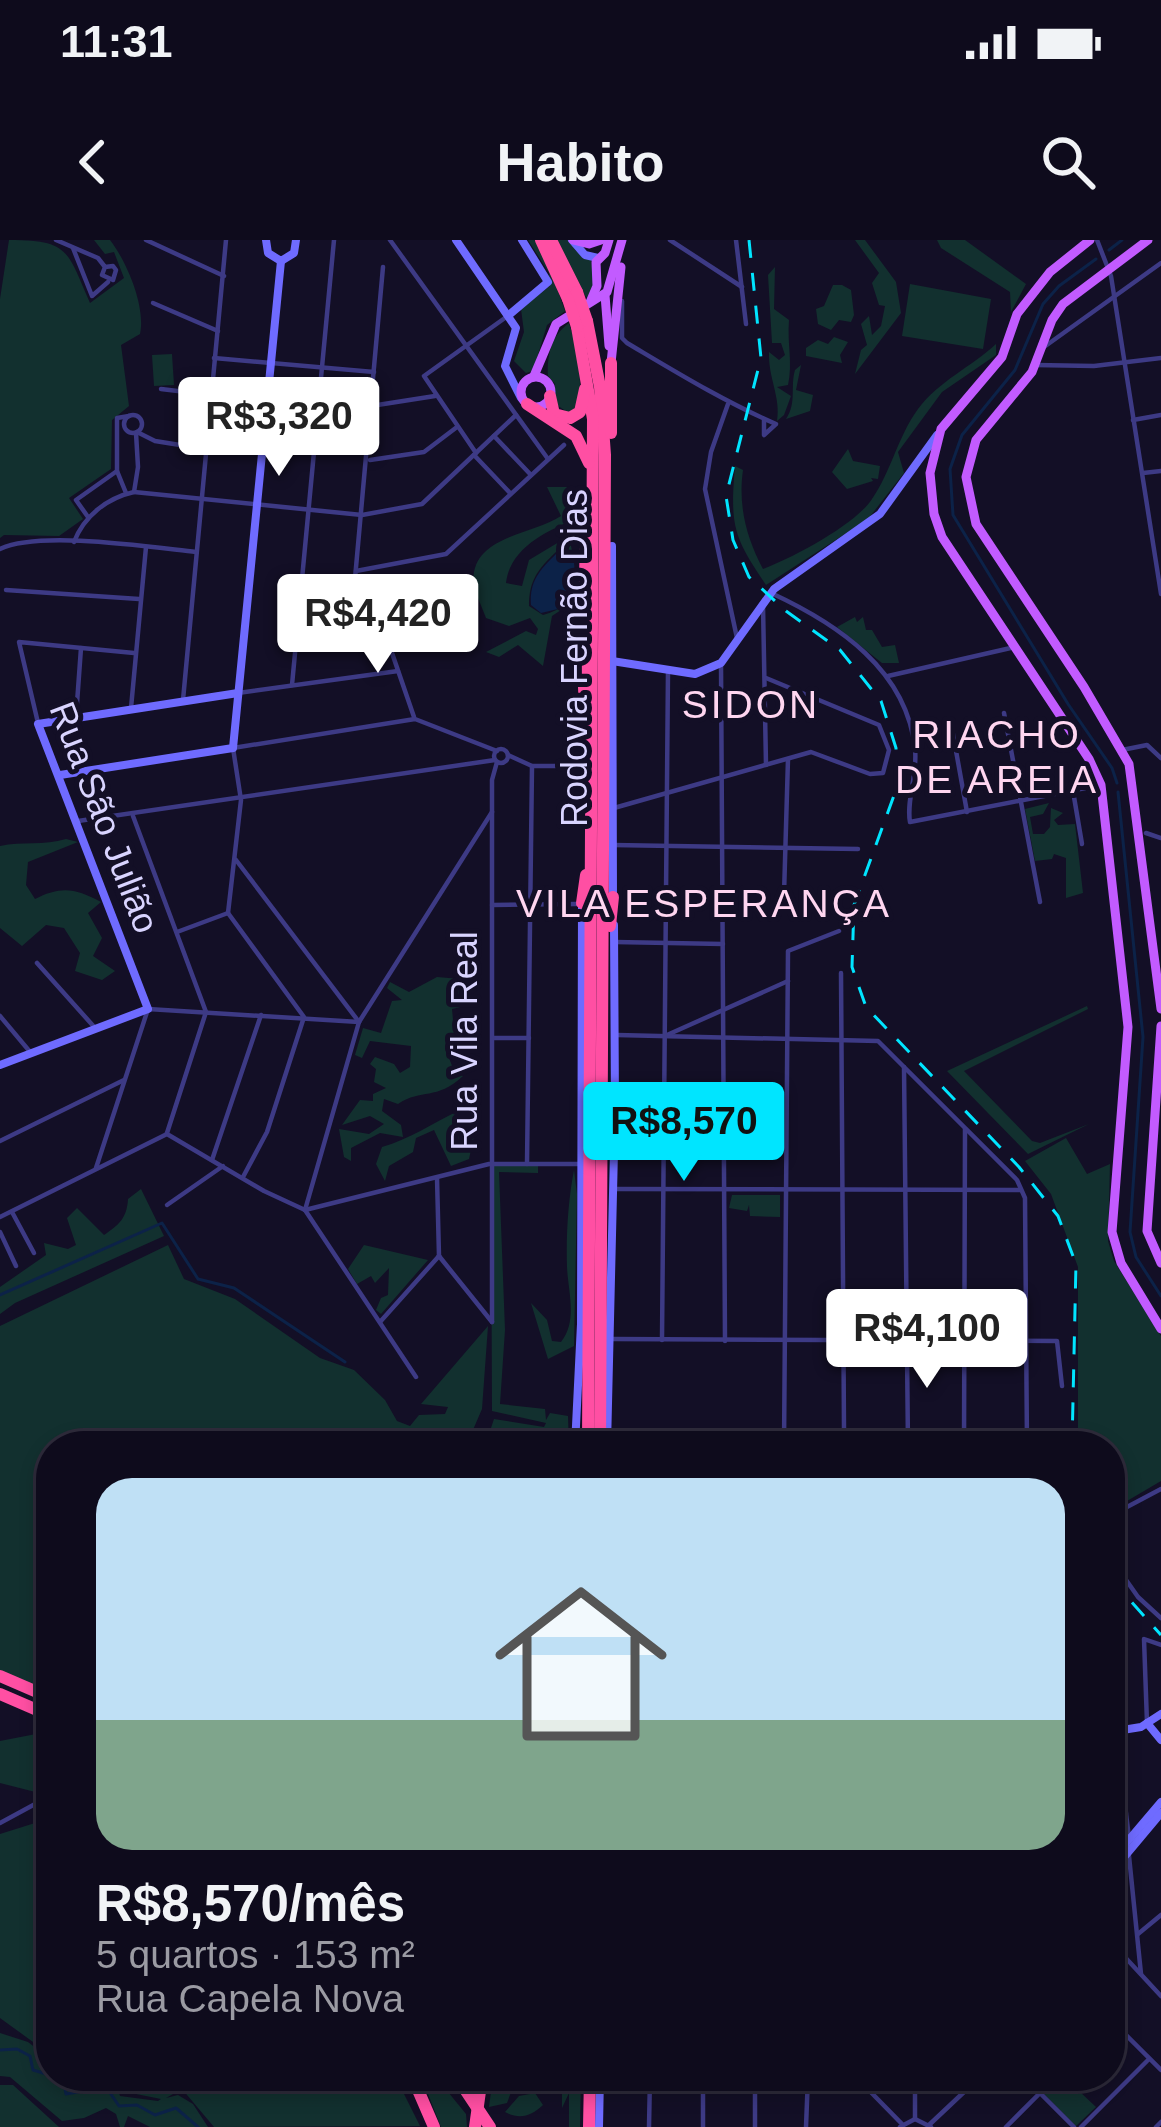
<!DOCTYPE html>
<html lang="pt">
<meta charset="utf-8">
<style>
body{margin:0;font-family:Arial,sans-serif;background:#1c1929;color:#f1f3f6;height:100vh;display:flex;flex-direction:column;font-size:45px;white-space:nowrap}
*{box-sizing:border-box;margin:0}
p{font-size:39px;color:#9b9ba3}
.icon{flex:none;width:66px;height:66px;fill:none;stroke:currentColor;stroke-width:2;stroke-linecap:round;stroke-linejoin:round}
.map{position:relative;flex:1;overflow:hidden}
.panel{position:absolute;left:36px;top:1191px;width:1089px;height:660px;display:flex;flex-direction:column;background:#0e0b1c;border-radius:48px;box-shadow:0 6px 18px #0003,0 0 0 3px #2e2b3b}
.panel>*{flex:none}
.price{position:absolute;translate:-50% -102px;padding:0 27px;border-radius:12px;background:#fff;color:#222;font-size:39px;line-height:78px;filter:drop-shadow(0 3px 6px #0008)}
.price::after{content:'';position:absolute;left:50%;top:72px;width:36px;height:27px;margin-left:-18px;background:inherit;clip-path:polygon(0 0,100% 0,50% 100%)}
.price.current{background:#00e5ff;color:#111}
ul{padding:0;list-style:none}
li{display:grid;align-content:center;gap:24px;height:636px;padding:0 60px}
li+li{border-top:3px solid #2e2b3b}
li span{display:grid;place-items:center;height:372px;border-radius:36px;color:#555}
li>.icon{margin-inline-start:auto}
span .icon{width:216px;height:216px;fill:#fffc;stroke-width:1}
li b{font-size:51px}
.status{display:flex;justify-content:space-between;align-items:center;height:84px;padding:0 60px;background:#0e0b1c;direction:ltr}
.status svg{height:33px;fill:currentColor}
header{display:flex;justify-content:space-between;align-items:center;height:156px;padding:0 60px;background:#0e0b1c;font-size:54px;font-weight:700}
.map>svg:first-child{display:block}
.green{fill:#12302f}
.water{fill:#0c2248}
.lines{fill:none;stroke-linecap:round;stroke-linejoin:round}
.stream{stroke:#0c2248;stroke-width:3}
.street{stroke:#3d3a85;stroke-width:4.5}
.secondary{stroke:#6f6bff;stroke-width:8}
.primary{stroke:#c25bff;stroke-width:9}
.highway{stroke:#ff4fa3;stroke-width:12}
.rail{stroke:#00e5ff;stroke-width:3;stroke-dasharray:18 15;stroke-linecap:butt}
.highway-bridge{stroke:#ff4fa3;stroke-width:12}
.labels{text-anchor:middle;stroke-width:10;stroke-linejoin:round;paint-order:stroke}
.street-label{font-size:36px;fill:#d9d4ff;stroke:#130f26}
.neighbourhood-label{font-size:39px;letter-spacing:3px;fill:#ffd6f0;stroke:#130f26}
</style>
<div class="status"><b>11:31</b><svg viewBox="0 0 49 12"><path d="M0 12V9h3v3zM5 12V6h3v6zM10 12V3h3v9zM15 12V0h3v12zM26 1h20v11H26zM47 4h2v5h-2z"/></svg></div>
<header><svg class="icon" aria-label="back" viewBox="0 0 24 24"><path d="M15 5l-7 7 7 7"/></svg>Habito<svg class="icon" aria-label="search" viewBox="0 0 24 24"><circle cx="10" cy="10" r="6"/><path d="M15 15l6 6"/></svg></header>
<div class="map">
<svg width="1161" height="1887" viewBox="0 0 1161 1887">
<rect width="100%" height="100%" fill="#130f26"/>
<g class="green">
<path d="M9,0C70,0 67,11 90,63L124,38L114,12L105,14L94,0H110C127,22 146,67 140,94L121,105L129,166L112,180L111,229L69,258L83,279L59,296L4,295L0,298V59Z"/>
<path d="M528,0H535L548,23L565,71L547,85L533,131L526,133L514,121L524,92L521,69L550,46L549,33Z"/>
<path d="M555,0H569L575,10L591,20L595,42L590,56L586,57Z"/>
<path d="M855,0H865L896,42L901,73L855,134L861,110L867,105L861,84L869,76L872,95L881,86L885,66L879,65L872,43L879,33Z"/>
<path d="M937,0H965L1026,44L1011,72L1010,52L941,8Z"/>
<path d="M775,27L774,69L789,80C787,104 793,123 788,145L777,147L791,156L784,175L777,181C781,157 768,138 769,112L779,120L785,115L781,103H772L768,35Z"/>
<path d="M910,44L991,59L983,109L902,96Z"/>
<path d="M833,45H842L851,50L854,75L851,82L839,80L831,90L818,84L816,69L824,66Z"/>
<path d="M569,83C578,110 581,134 580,163L569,173L555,164V144L548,136C547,115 551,96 569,83Z"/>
<path d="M834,97L848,102L840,115L842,123L806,116V108L818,100L828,104Z"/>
<path d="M996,104V115L942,152L898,212L904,233L868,279L766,345C733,296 730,286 735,226L743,230C738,265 746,297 763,329C792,318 855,285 872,259C891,232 898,196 918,169C939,141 971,127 996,104Z"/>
<path d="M172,114L174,145L154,146L152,115Z"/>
<path d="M801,125L796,150L813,155L810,171L786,179C797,163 790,147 795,130Z"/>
<path d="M848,209L853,221L880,226L878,239L871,238L873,241L847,249L832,232Z"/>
<path d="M547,247H575L577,279C547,290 510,308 506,343L522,346L529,320L569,296L573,316L557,311C538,329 529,340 529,366L543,375C561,370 572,362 578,345L579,349L570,364L552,376L543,426L518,405L499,417L486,412L526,391L536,395L538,389L530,378L509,386L486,378L474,348L458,376L441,367L458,338L474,347C467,296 530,296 561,276Z"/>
<path d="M855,377L857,382L863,377L866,390H872L882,407L895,405L899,423H882L837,387Z"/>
<path d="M1049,563L1043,574L1030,577L1033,594H1044L1050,587L1051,568L1063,573L1054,580L1058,585L1075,584L1083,653L1066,658V618L1054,614L1052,619L1035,621L1025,569Z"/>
<path d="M66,599L78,602L28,622L26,645L35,659C61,646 75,648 101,662L88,673L102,698L93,716L115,731L102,740L75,731L80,713L64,688L46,685L22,706L0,688V606C22,601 44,606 66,599Z"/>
<path d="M437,737L472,740L465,766L452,769L453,780L466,786L462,801L449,818L454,831L463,836C436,861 422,848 398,864L384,859L382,871L401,885L403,897L380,893L351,908V921L344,917L339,889L369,894L384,884L370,876L342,885L360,860L373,861V854L386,848L374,842L376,829L370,824L375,817L394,824L400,833L410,827L411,806L370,801L362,818L355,815L363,788L381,793L392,761L402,760L387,748L390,742L409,752Z"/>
<path d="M1087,766L1088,769L964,831L1032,901L1040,903L1089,884L1028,914L947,831Z"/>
<path d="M458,871L472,877L476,887L469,919L451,926L434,890L416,898L413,912L389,926L385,941L376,924L382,907C410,899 431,884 458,871Z"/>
<path d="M1066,898L1087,934L1110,924L1108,1001L1114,1021L1161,1096V1241L1110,1271V1206H1078V1027L1051,954L1025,921Z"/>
<path d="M491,926H538V933L499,932L505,1090L500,1164L545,1169L546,1180L550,1173L568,1176L569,1206H485L494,1179L544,1187L546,1183L492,1171Z"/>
<path d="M574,930L577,954L574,1106L548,1119L531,1063L547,1080L552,1101L561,1102C578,1081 568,1051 567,1027C566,995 568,961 574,930Z"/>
<path d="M141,949L164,996L15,1063L0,1074V1047L46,1015L44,1003L68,1009L76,1005L67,978L77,968L104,995C119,985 127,978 128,959Z"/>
<path d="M732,955H780V977L750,976L749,965L747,971L729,968Z"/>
<path d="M168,1005L184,1039L235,1059L320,1118L354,1130L385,1160L397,1181L410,1186L419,1175L445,1174L448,1167L421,1164L488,1086L482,1169L466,1206H51V1454L0,1432V1086Z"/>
<path d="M364,1005L428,1020L381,1074L376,1070L381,1058L388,1055L389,1028L375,1043L371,1036L357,1044L348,1029Z"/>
<path d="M40,1481L51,1487V1556L0,1543V1501L36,1494Z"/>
<path d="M51,1578V1815L0,1778V1594Z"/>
<path d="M0,1793L28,1802L51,1820V1836H114L120,1856L158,1861L161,1859L121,1851L117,1836H395L420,1886L214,1887L182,1849L166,1858L178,1855L193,1864L208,1887H150L128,1876L124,1887H120L116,1874L106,1868L84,1878L62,1881L10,1837L0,1836Z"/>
<path d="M421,1836H435L466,1874L467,1887H441Z"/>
<path d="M493,1836H517L507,1863L489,1867Z"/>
<path d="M562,1836H581L580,1887H569V1853L562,1868Z"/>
<path d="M1063,1836L1096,1867L1076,1886L1044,1854Z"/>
<path d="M0,1845H13L59,1887H0Z"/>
<path d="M535,1853L543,1865C531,1876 520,1880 505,1872L519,1856Z"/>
</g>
<path class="water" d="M569,313L574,322L576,350L558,369L541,373L531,365C529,341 540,330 556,314Z"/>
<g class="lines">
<g class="stream">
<path d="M1109,10L1122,0"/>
<path d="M1096,19L1059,46L1043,64L1015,130L962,195L950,229L953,275L1068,464L1112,528L1117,543"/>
<path d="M1118,552L1143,797L1130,992L1136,1017L1161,1056"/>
<path d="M0,1055L162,983L198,1039L234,1048L345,1122"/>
<path d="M0,1810L17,1809L30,1816L33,1830L63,1839L66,1854L83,1851L100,1838L119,1866L137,1865L155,1875L176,1868L198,1887"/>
</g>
<g class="street">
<path d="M56,0L98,18L105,27L113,26L116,30L113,40L102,35L105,27"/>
<path d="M146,0L224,36"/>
<path d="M390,0L548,219"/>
<path d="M670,0L742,47"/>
<path d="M736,0L746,84"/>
<path d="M1097,0L1111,36L1161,354"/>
<path d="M73,8L92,56L108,42"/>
<path d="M622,61V98L627,103C676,132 723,161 776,184L764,195V179"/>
<path d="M153,63L218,91"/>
<path d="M1044,107L1161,23"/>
<path d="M214,118L374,132"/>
<path d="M1035,125L1094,126L1161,118"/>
<path d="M161,149L211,155"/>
<path d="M728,164L711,212L705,249L737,398"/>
<path d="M371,166L435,156"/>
<circle cx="133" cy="184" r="9"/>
<path d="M1133,180L1161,175"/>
<path d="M137,192L155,201L205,209"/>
<path d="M494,196L531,235"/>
<path d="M476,213L424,136L509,75"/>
<path d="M474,215L510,253"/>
<path d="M370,220L424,212L457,187"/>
<path d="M1143,233L1161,231"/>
<path d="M134,252L362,275L422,264L516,175"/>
<path d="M126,253L117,231V178L129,176"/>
<path d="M88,277L76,260L117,231"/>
<path d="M74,302C84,276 107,258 134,252L138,227L136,193"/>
<path d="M0,309C39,290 150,307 196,312"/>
<path d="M356,331L446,314L564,205"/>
<path d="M6,350L139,359"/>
<path d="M771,353C838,384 907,430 915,509C918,533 906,561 910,582L1101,545"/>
<path d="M763,365L766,525"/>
<path d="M351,383L383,27"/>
<path d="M297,391L381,381L414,477"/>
<path d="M721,423L725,1101"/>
<path d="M888,436L1015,407"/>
<path d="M292,445L334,0"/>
<path d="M238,453L398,431"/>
<path d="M183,460L226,0"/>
<path d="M131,468L146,307"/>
<path d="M1004,473L1040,662"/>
<path d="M76,477L81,408"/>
<path d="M38,483L19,402L134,413"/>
<path d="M951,483L967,572"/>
<circle cx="501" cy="516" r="7"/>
<path d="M1122,510L1147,505L1161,518"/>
<path d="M508,515L532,526H560"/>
<path d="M1073,551L1082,604"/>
<path d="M614,568L811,512L870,534L883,533L889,510L879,485L766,438"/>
<path d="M133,576L206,772L167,893"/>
<path d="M78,581L495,520"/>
<path d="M1146,593L1161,598"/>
<path d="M613,605L858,609"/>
<path d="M236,620L359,782"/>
<path d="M784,655L788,519"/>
<path d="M492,665L577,664"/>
<path d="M228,673L241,560L233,508L415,479L497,511"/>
<path d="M228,673L304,777L267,892L243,937"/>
<path d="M177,692L228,673"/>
<path d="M615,702L723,704"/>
<path d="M37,723L96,789"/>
<path d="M841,733L844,1189"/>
<path d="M0,776L31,813"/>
<path d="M617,795L878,801L1017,940L1025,958L1027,1206"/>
<path d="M667,795L788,741"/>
<path d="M493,798H529"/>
<path d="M904,827L908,1206"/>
<path d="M0,901L124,840"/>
<path d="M212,920L261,775"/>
<path d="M527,924L532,526"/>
<path d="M96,928L148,769L359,782"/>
<path d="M437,938L439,1016"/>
<path d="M612,949L1021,950"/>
<path d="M167,965L223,926"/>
<path d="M305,970L359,782L492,572"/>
<path d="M305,970L489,924H581"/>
<path d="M12,972L34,1013"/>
<path d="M0,977L167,894L264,951L305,970L416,1137"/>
<path d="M0,992L16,1026"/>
<path d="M439,1016L492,1082"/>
<path d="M380,1082L439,1016"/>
<path d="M492,1082V540L497,522"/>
<path d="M613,1099L1057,1101L1062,1146"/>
<path d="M662,1100L668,431"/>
<path d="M784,1206L788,711L839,691"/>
<path d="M964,1206L965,889"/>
<path d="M1110,1276L1161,1249"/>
<path d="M1110,1317L1138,1357L1161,1378"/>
<path d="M1110,1364H1113"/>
<path d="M1147,1483L1144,1399L1161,1405"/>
<path d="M1116,1491L1129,1598"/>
<path d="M0,1583L37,1563L51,1562"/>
<path d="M1129,1616L1141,1734"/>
<path d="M1138,1694L1161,1675"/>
<path d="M1110,1701L1161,1756"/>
<path d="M1110,1779L1161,1830"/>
<path d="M855,1836L902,1884"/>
<path d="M1023,1836L1074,1887"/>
<path d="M915,1879V1836"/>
<path d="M929,1885L981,1836"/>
<path d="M649,1887L650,1836"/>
<path d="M703,1887V1836"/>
<path d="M755,1887V1836"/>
<path d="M806,1887L808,1836"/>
<path d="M900,1887L915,1879L931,1887"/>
<path d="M1006,1887L1057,1836"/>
<path d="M1081,1887L1149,1819"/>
<path d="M1156,1887L1161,1882"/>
</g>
<g class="secondary">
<path d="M266,0L268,13L281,21L294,13L296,0"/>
<path d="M456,0L516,88L505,126L521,158"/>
<path d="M572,0L585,15L598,18"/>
<path d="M509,75L548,42L522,0"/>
<path d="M612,306L613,658"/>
<path d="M612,421L695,434L721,423L774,349L880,274L937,195"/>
<path d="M60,535L233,508L281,21"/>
<path d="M0,825L148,769L38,484L238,453"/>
<path d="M575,1206L581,1084L582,663"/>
<path d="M607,1206L615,869L614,685"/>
<path d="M1147,1483L1161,1500"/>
<path d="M1110,1492L1141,1487L1161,1474"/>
<path d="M1110,1622L1161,1562"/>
<path d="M1110,1634L1161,1573"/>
<path d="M599,1887L600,1836"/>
</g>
<g class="primary">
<path d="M573,0L589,4L601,0"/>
<path d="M1090,0L1050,32L1017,74L1002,117L941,189L930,233L934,274L942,297L1089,519L1101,545L1128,787L1112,992L1121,1023L1161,1089"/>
<path d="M1148,0L1063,64L1052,80L1032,132L976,200L966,237L976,284L1084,447L1129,524L1161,769"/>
<path d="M605,55L609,106"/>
<path d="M591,60L597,46L596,22L605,13L609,0"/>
<path d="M611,123L621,27"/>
<path d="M534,136L556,84L607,52L622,0"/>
<circle cx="536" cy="152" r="15"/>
<path d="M1161,786L1147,991L1161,1023"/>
</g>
<g class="highway">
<path d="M541,0L568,59"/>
<path d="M551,0L577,52"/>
<path d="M587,81L600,147L605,215L600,1206"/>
<path d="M577,87L593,179L588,1206"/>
<path d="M550,156L554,174L570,178L580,172L585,149"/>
<path d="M527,164L576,196L589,223"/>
<path d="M611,193V123"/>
<path d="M586,295L583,425L587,514"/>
<path d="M582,663L586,635"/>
<path d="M610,686L613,657"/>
<path d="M0,1436L51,1458"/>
<path d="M0,1454L51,1476"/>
<path d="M412,1836L434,1887"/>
<path d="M456,1836L490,1887"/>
<path d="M589,1887L590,1836"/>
</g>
<g class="rail">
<path d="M749,0L761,118L726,256L733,300L749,337L786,371L840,410L881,461L896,508V550L854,665L852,727L866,767L1019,927L1058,976L1076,1024L1072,1206"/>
<path d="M1110,1338L1161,1395"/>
</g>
<g class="highway-bridge">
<path d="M577,52L587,81"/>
<path d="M568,59L577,87"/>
<path d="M475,1887L482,1837"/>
</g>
</g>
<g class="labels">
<g class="street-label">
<text transform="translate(574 418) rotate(-90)" y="13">Rodovia Fernão Dias</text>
<text transform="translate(105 577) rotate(69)" y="13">Rua São Julião</text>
<text transform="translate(464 801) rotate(-90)" y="13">Rua Vila Real</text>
</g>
<g class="neighbourhood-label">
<text x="751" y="478">SIDON</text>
<text x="997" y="508">RIACHO<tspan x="997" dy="45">DE AREIA</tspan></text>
<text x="704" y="677">VILA ESPERANÇA</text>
</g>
</g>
</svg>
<b class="price" style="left:279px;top:239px">R$3,320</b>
<b class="price" style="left:378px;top:436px">R$4,420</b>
<b class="price current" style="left:684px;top:944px">R$8,570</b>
<b class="price" style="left:927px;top:1151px">R$4,100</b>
<section class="panel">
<ul>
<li><span style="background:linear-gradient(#bfe0f5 65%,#7fa58c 0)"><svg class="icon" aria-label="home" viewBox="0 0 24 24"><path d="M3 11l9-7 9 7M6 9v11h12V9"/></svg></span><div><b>R$8,570/mês</b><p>5 quartos · 153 m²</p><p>Rua Capela Nova</p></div></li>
</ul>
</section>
</div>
